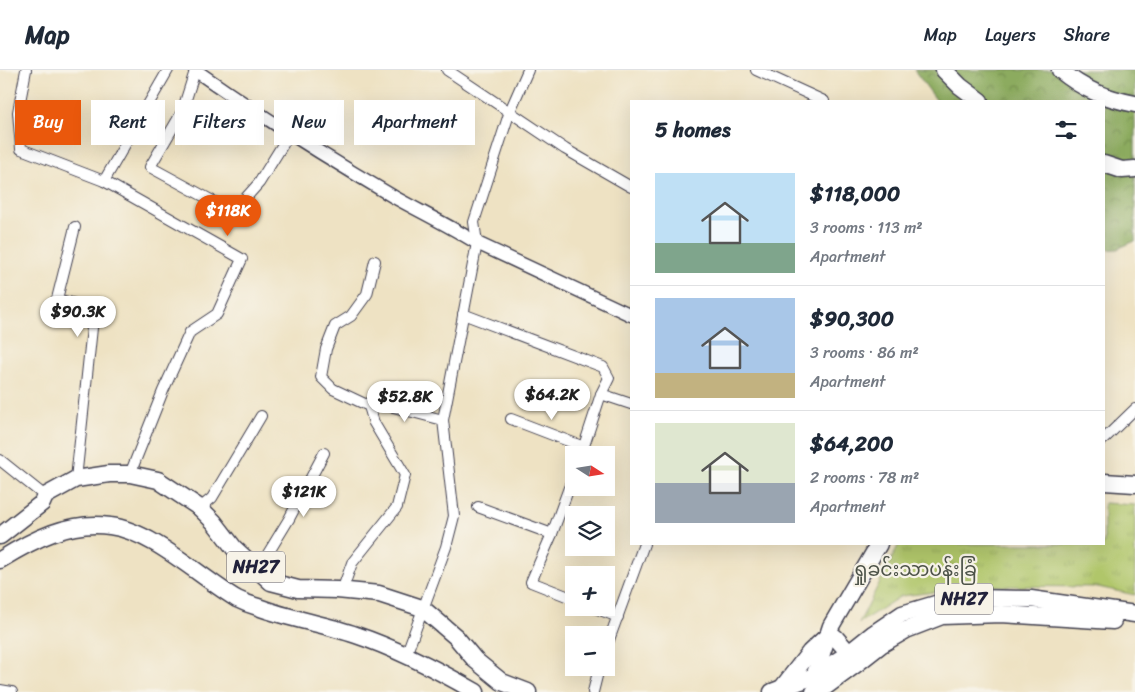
<!DOCTYPE html>
<meta charset="utf-8">
<style>
body{margin:0;font-family:Sriracha,"Noto Sans Myanmar",sans-serif;background:#f2f2f3;color:#1f2937;height:100vh;display:flex;flex-direction:column;font-size:19px;white-space:nowrap}
*{box-sizing:border-box;margin:0}
p{font-size:16px;color:#747a83}
.icon{flex:none;width:28px;height:28px;fill:none;stroke:currentColor;stroke-width:2;stroke-linecap:round;stroke-linejoin:round}
.map{position:relative;flex:1;overflow:hidden}
.sheet{position:absolute;left:630px;top:30px;width:475px;height:445px;display:flex;flex-direction:column;background:#fff;border-radius:0px;box-shadow:0 5px 20px #0002}
.sheet>*{flex:none}
.hud{position:absolute;left:15px;top:30px;width:475px;height:45px;display:flex;gap:10px}
.needle{width:32px;rotate:102deg}
.fabs{position:absolute;left:565px;top:376px;display:grid;gap:10px}
.fabs a{display:grid;place-items:center;width:50px;height:50px;border-radius:0px;background:#fff;box-shadow:0 5px 20px #0002;font-size:25px}
.price{position:absolute;translate:-50% -42px;padding:0 11px;border-radius:18px;background:#fff;color:#222;font-size:16px;line-height:32px;filter:drop-shadow(0 1px 2px #0008)}
.price::after{content:'';position:absolute;left:50%;top:30px;width:15px;height:11px;margin-left:-8px;background:inherit;clip-path:polygon(0 0,100% 0,50% 100%)}
.price.current{background:#ea580c;color:#fff}
ul{padding:0;list-style:none}
li{display:flex;align-items:center;gap:15px;height:125px;padding:0 25px}
li+li{border-top:1px solid #e0e1e3}
li span{display:grid;place-items:center;flex:none;width:140px;height:100px;border-radius:0px;color:#555}
li>.icon{margin-inline-start:auto}
span .icon{width:60px;height:60px;fill:#fffc;stroke-width:1}
li b{font-size:21px}
h2{display:flex;justify-content:space-between;align-items:center;height:60px;padding:0 25px;font-size:21px}
.pill{padding:0 18px;border-radius:0px;background:#fff;box-shadow:0 5px 20px #0002;font-size:18px;line-height:45px}
.pill.current{background:#ea580c;color:#fff}
header{display:flex;align-items:center;gap:30px;box-sizing:border-box;height:70px;padding:0 25px;background:#fff;border-bottom:1px solid #e0e1e3}
header strong{font-size:24px}
nav{display:flex;gap:28px;margin-inline-start:auto;font-size:18px}
.map>svg:first-child{display:block}
.forest{fill:url(#forest-crowns);stroke:#57664c}
.park{fill:url(#park-tufts);stroke:#697452}
.lines{fill:none;stroke-linecap:round;stroke-linejoin:round}
.minor-casing{stroke:#413f4f;stroke-width:12}
.tertiary-casing{stroke:#413f4f;stroke-width:15}
.trunk-casing{stroke:#413f4f;stroke-width:19}
.minor{stroke:#fff;stroke-width:10}
.tertiary{stroke:#fff;stroke-width:12}
.trunk{stroke:#fff;stroke-width:16}
.labels{text-anchor:middle;stroke-width:4.5;stroke-linejoin:round;paint-order:stroke}
.shield{fill:#f7f3e8;stroke:#62616f;stroke-width:1}
.shield-label{font-size:18px;font-weight:bold;fill:#22223b}
.park-label{font-size:19px;fill:#4d5349;stroke:#f7f3e8}
</style>
<header>
<strong>Map</strong>
<nav><a>Map</a><a>Layers</a><a>Share</a></nav>
</header>
<div class="map">
<svg width="1135" height="622" viewBox="0 0 1135 622">
<defs>
<pattern id="forest-crowns" width="20" height="18" patternUnits="userSpaceOnUse" patternTransform="scale(1.25)"><rect width="20" height="18" fill="#8cab5e"/><path d="M2 6a3 3 0 1 1 6 0M12 15a3 3 0 1 1 6 0" fill="none" stroke="#728b4f"/></pattern>
<pattern id="park-tufts" width="24" height="20" patternUnits="userSpaceOnUse" patternTransform="scale(1.25)"><rect width="24" height="20" fill="#b0c66a"/><path d="M3 7l-1-3M5 7V3M7 7l1-3M15 17l-1-3M17 17v-4M19 17l1-3" fill="none" stroke="#97aa5d"/></pattern>
</defs>
<rect width="100%" height="100%" fill="#f7f3e8"/>
<filter id="ink" filterUnits="userSpaceOnUse"><feTurbulence type="fractalNoise" baseFrequency=".02" numOctaves="2"/><feDisplacementMap in="SourceGraphic" scale="10" xChannelSelector="R" yChannelSelector="G"/><feConvolveMatrix kernelMatrix="1 2 1 2 8 2 1 2 1" color-interpolation-filters="sRGB"/></filter>
<filter id="wash" filterUnits="userSpaceOnUse"><feTurbulence type="fractalNoise" baseFrequency=".0096" numOctaves="4" result="noise"/><feDisplacementMap in="SourceGraphic" scale="20" xChannelSelector="R" yChannelSelector="G"/><feGaussianBlur stdDeviation="1.12" result="paint"/><feColorMatrix in="noise" values="0 0 0 0 0 0 0 0 0 0 0 0 0 0 0 0 0 1.4 0 .05"/><feComposite in="paint" operator="in"/></filter>
<g filter="url(#wash)">
<rect width="100%" height="100%" fill="#eee2c3"/>
<path class="forest" d="M914,0H1135V171L1117,179L1104,180V31H937Z"/>
<path class="park" d="M1104,433L1135,435V525L1098,517L986,516L901,526L859,553L899,474H1104Z"/>
</g>
<g filter="url(#ink)">
<g class="lines">
<defs>
<g id="minor">
<path d="M26,0L18,42L21,79L104,111L242,189L217,244L190,262L163,321L130,404"/>
<path d="M447,0L565,79L631,117"/>
<path d="M756,0L824,31"/>
<path d="M195,1L182,42L150,97L233,142L259,113L290,63"/>
<path d="M104,111L168,0"/>
<path d="M75,157L57,229L94,239L76,409"/>
<path d="M463,244L603,297L609,308L601,324L631,334"/>
<path d="M369,333H378L443,350"/>
<path d="M511,349L584,377"/>
<path d="M1104,369L1135,339"/>
<path d="M581,385L601,324"/>
<path d="M0,390L45,426"/>
<path d="M574,404L552,464L531,512L574,529"/>
<path d="M478,437L552,464"/>
<path d="M200,438L212,428L261,346"/>
<path d="M258,500L289,449L324,383"/>
<path d="M342,521L352,493L397,437L405,405L374,353L369,336L333,319L321,307L326,279L335,256L351,246L367,224L375,191"/>
<path d="M595,538L618,547"/>
<path d="M606,578L644,474"/>
<path d="M406,585L446,477L454,446L443,350L477,173L474,152L510,41L528,0"/>
<path d="M0,620L12,622"/>
<path d="M593,622L599,598"/>
</g>
<path id="tertiary" d="M195,0C259,45 326,87 394,127C421,142 450,156 477,173L631,245"/>
<g id="trunk">
<path d="M944,0L960,16L980,31"/>
<path d="M1060,0C1084,20 1105,28 1135,34"/>
<path d="M1104,94L1122,100L1135,99"/>
<path d="M1104,412L1135,414"/>
<path d="M0,466L42,433L45,426L76,409L109,404H130L158,410L200,438L214,452L234,478L271,512L298,519L337,520L379,524L422,538L456,567L475,590L502,612L528,622"/>
<path d="M0,490C32,470 70,450 110,456C152,461 200,507 237,529C243,532 251,535 258,537C290,549 324,554 356,565C398,579 438,600 476,622"/>
<path d="M835,567L849,583"/>
<path d="M814,607L831,556L879,474"/>
<path d="M782,618L810,582L825,568"/>
<path d="M772,622L814,606L849,583L874,563L902,544L939,533L974,528L1031,529L1135,544"/>
<path d="M814,622L825,617L859,592L882,574L906,560L942,546L1001,544L1113,551"/>
</g>
</defs>
<use href="#minor" class="minor-casing"/>
<use href="#tertiary" class="tertiary-casing"/>
<use href="#trunk" class="trunk-casing"/>
<use href="#minor" class="minor"/>
<use href="#tertiary" class="tertiary"/>
<use href="#trunk" class="trunk"/>
</g>
</g>
<g class="labels">
<g class="shield">
<rect x="227" y="481.5" width="58" height="31" rx="4"/>
<rect x="935" y="513.5" width="58" height="31" rx="4"/>
</g>
<g class="shield-label">
<text x="256" y="503">NH27</text>
<text x="964" y="535">NH27</text>
</g>
<g class="park-label">
<text x="915" y="506">ရှုခင်းသာပန်းခြံ</text>
</g>
</g>
</svg>
<div class="fabs">
<a><svg class="needle" viewBox="-14 -14 28 28"><path d="M0-13l5 13h-10z" fill="#e53935"/><path d="M0 13l5-13h-10z" fill="#747a83"/></svg></a>
<a><svg class="icon" aria-label="layers" viewBox="0 0 24 24"><path d="M12 4l9 5-9 5-9-5zM3 14l9 5 9-5"/></svg></a>
<a>+</a>
<a>−</a>
</div>
<b class="price current" style="left:228px;top:167px">$118K</b>
<b class="price" style="left:78px;top:268px">$90.3K</b>
<b class="price" style="left:552px;top:351px">$64.2K</b>
<b class="price" style="left:405px;top:353px">$52.8K</b>
<b class="price" style="left:304px;top:448px">$121K</b>
<div class="hud">
<a class="pill current">Buy</a>
<a class="pill">Rent</a>
<a class="pill">Filters</a>
<a class="pill">New</a>
<a class="pill">Apartment</a>
</div>
<section class="sheet">
<h2>5 homes<svg class="icon" aria-label="filters" viewBox="0 0 24 24"><path d="M4 7h16M4 17h16"/><circle cx="9" cy="7" r="2"/><circle cx="15" cy="17" r="2"/></svg></h2>
<ul>
<li><span style="background:linear-gradient(#bfe0f5 70%,#7fa58c 0)"><svg class="icon" aria-label="home" viewBox="0 0 24 24"><path d="M3 11l9-7 9 7M6 9v11h12V9"/></svg></span><div><b>$118,000</b><p>3 rooms · 113 m²</p><p>Apartment</p></div></li>
<li><span style="background:linear-gradient(#a9c7e8 75%,#c2b280 0)"><svg class="icon" aria-label="home" viewBox="0 0 24 24"><path d="M3 11l9-7 9 7M6 9v11h12V9"/></svg></span><div><b>$90,300</b><p>3 rooms · 86 m²</p><p>Apartment</p></div></li>
<li><span style="background:linear-gradient(#dfe7d0 60%,#9aa5b1 0)"><svg class="icon" aria-label="home" viewBox="0 0 24 24"><path d="M3 11l9-7 9 7M6 9v11h12V9"/></svg></span><div><b>$64,200</b><p>2 rooms · 78 m²</p><p>Apartment</p></div></li>
</ul>
</section>
</div>
